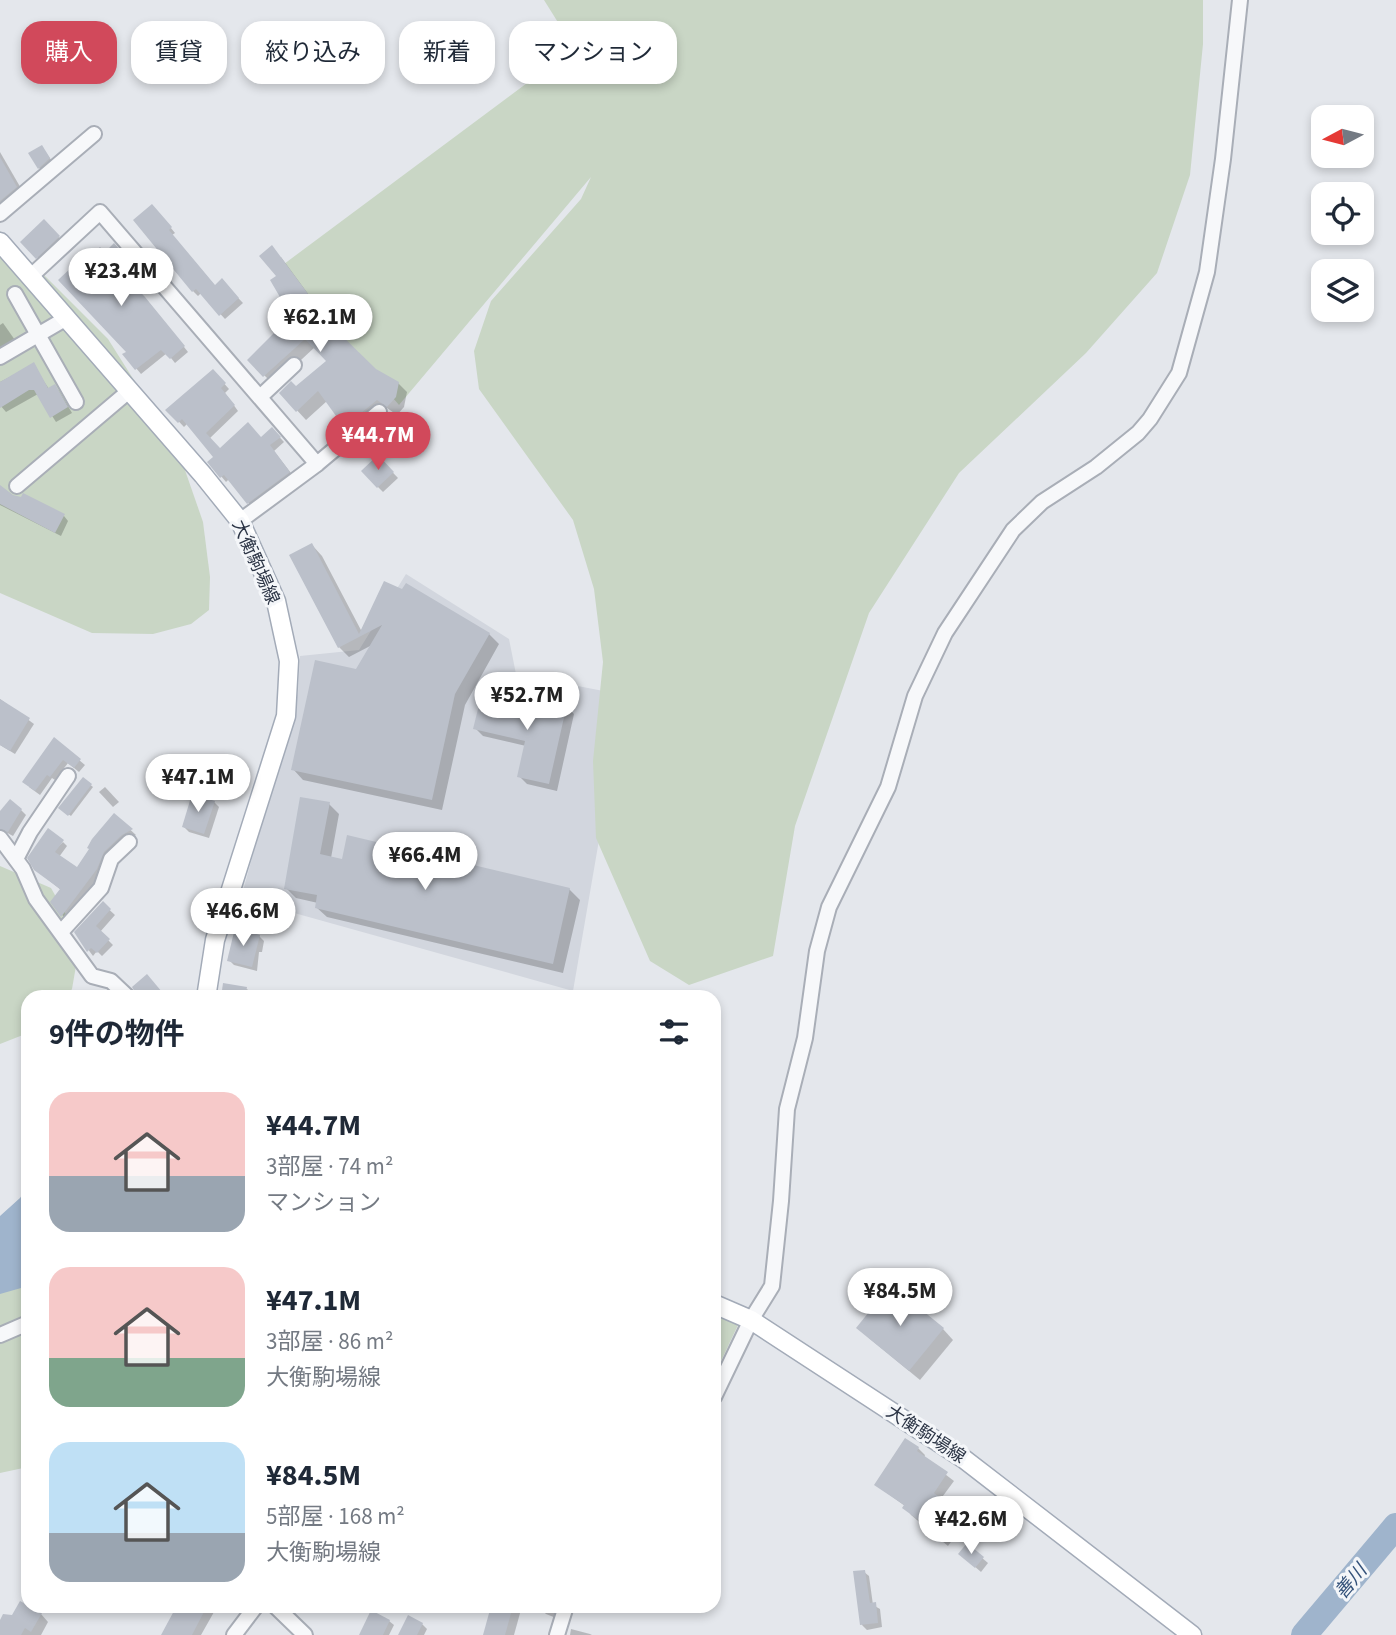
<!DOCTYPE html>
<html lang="ja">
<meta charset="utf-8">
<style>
body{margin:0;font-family:"Source Sans 3","Noto Sans JP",sans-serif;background:#f6f6f7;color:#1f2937;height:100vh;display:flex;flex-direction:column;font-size:26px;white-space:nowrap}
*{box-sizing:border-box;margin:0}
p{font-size:23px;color:#747a83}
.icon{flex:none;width:38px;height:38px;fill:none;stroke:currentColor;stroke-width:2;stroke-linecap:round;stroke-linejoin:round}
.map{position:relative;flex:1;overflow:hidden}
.sheet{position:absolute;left:21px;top:990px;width:700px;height:623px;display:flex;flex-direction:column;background:#fff;border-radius:21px;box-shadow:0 4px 10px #0003}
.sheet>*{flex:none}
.top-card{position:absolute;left:21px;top:21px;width:700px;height:63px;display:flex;gap:14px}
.needle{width:46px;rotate:263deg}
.controls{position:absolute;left:1311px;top:105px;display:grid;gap:14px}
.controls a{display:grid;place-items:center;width:63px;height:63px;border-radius:14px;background:#fff;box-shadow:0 4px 10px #0003;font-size:35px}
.price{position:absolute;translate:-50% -60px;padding:0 16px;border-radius:24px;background:#fff;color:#222;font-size:23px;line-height:46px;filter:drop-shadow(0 2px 4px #0008)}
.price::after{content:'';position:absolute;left:50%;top:42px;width:21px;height:16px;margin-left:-10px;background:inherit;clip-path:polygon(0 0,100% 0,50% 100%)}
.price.selected{background:#d1495b;color:#fff}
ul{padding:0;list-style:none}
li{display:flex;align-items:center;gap:21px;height:175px;padding:0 28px}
li span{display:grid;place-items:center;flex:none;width:196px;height:140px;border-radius:21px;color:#555}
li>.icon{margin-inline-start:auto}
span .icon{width:84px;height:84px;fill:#fffc;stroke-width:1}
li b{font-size:30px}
h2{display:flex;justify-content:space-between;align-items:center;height:84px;padding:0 28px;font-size:30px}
.tag{padding:0 24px;border-radius:21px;background:#fff;box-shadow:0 4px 10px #0003;font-size:24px;line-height:63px}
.tag.selected{background:#d1495b;color:#fff}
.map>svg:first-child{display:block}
.built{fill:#d2d6de}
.green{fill:#c9d6c5}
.water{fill:#9fb4cc}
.shadow{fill:#0003}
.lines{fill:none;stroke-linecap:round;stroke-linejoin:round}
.river{stroke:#9fb4cc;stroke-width:26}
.building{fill:#bbc0ca}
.minor-casing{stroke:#a9aeb7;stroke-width:18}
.major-casing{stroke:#a3abb8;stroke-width:21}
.minor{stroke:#f7f8fa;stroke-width:14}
.major{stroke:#fff;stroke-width:18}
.labels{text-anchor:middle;stroke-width:6;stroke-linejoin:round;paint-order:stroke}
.street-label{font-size:18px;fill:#2b3445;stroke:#f4f6f9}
.water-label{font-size:19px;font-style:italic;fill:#34527a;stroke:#f4f6f9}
</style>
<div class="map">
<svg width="1396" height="1635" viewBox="0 0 1396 1635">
<rect width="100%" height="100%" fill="#e4e7ec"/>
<path class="built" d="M406,574L509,639L516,674L624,695L573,991L241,898L298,692L300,656L359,650Z"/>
<g class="green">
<path d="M544,0H1203V44L1190,175L1157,273L1086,353L959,473L869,613L795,826L773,956L689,985L650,961L596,838L593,761L603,662L594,589L573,520L479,389L474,351L491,301L581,199L591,177L399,405L280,267L574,48Z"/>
<path d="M0,231L108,339L178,450L203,522L210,577L209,610L191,624L153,634L92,633L0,593Z"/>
<path d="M0,866L51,888L69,920L77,960L72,989L67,997L28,998V1033L0,1044Z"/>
<path d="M28,1225V1467L0,1473V1233Z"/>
<path d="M714,1315L738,1325L714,1376Z"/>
</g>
<path class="water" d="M27,1188L28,1286L0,1294V1216L20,1198Z"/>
<g class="shadow">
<path d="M42,147L54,164L44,173L39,168Z"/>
<path d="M0,152L26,197L0,210Z"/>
<path d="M157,211L175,233L172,235L216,287L222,281L243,303L225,319L201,293L198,296L193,291Z"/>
<path d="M44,221L63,242L42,262L22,242Z"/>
<path d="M114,246L129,263L119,273L150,304L188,352L175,363L167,353L141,374L125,355L128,352L76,271L105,255Z"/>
<path d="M281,257L339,336L374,371L398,383L407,392L404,407L397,415L387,408L355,435L327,401L306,420L281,393L296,389L329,361L315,347L274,385L249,360L293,316L279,276Z"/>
<path d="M3,323L17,343L0,353V325Z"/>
<path d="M33,365L49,389L54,387L59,391L72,413L56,422L38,394L6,412L0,405V382Z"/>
<path d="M213,371L229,389L225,393L238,411L209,439L220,450L261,439L272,429L284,442L274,451L294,477L253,508L229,479L226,482L210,463L216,457L188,423L184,427L168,410Z"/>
<path d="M378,457L398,478L383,492L363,472Z"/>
<path d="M0,488L12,496L64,516L68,521L61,536L0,505Z"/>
<path d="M312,545L322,556L362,632L385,583L489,634L499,644L465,705L442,810L303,780L293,769L372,645L349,657L339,647Z"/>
<path d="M0,699L34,724L15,754L0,745Z"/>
<path d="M566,706L574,714L557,791L527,784L519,776L526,746L483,736L475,728L534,712Z"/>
<path d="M54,739L85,765L79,772L68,763L55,780L52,778L40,795L29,787Z"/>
<path d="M83,779L93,787L71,816L60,808Z"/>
<path d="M105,787L119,802L113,807L99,792Z"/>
<path d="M214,802L219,807L209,838L189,832L184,827Z"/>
<path d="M329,804L339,814L331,858L569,889L580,900L563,973L327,917L316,907L318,903L296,898L286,888Z"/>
<path d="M21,810L26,815L13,836L0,829V815Z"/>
<path d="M114,815L136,835L127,839L67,921L52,902L61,890L35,869L63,842L67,846L59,857L77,870Z"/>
<path d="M103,904L115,915L100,932L113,945L102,956L97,951L93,956L76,933Z"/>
<path d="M259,936L264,941L262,952H259L257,971L234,965L229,960Z"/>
<path d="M247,989L255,998H223Z"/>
<path d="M943,1329L953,1340L920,1380L869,1338Z"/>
<path d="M918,1448L925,1455L924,1458L954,1481L940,1500L966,1521L948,1546L911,1515L905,1506L876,1485Z"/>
<path d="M967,1545L988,1563L981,1572L965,1558Z"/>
<path d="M864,1572L869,1576L873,1605L880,1609L882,1627L867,1630L862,1625Z"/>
<path d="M188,1606H208L214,1612L201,1635H163L184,1616Z"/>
<path d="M492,1606H522L514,1635H485Z"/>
<path d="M562,1606L561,1620L546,1614L538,1607Z"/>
<path d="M41,1614L48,1622L41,1635H0V1624Z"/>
<path d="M389,1621L394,1625L389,1635H361Z"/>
<path d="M422,1624L427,1629L424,1635H401Z"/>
<path d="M571,1629L590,1634L592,1635H570Z"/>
</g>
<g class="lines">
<path class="river" d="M1304,1635L1396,1526"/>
</g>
<g class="building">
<path d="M42,145L50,158L38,169L28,153Z"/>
<path d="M0,157L17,187L0,201Z"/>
<path d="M152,204L172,227L169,230L215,285L222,278L239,298L219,316L196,289L192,292L133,220Z"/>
<path d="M44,219L60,236L36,259L20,242Z"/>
<path d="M114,243L126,257L116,267L145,297L185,346L170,359L161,350L135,370L122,354L126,352L58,280L73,266L76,269L100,247L105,252Z"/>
<path d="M272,245L331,325L376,369L399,382L396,397L387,407L377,400L344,427L318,391L296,412L279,393L291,381L296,386L326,361L305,339L263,377L247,360L291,316L270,280L276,276L259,256Z"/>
<path d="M34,362L48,388L55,384L68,407L50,418L34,390H29L0,408V382Z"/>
<path d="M213,369L226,383L221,388L235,405L206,433L220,448L248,422L261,437L272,427L281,437L270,445L290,472L247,504L224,475L220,478L207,462L213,457L182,419L178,423L165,410Z"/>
<path d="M378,455L394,472L377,488L361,471Z"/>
<path d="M0,485L13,495L21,497L23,493L65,514L55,533L0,504Z"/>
<path d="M312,543L359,634L384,581L402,589L406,583L490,633L455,694L432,800L291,770L315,660L356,669L382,625L338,648L289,555Z"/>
<path d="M481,697L532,710L535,697L567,704L549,784L517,777L525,741L473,729Z"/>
<path d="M0,699L30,718L10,751L0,745Z"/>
<path d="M54,737L81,759L74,768L63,760L50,777L47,775L35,791L22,782Z"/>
<path d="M83,777L92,784L68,816L58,808Z"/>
<path d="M192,794L215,801L204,834L182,827Z"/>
<path d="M300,797L330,802L320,854L342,859L347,835L570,888L553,964L315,908L317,895L284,889Z"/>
<path d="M10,799L22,809L8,832L0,829V811Z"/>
<path d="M114,813L133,829L122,835L104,852L97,869L61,917L50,902L60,889L34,870L27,858L48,828L64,840L55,852L77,867L89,849L87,848L92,839Z"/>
<path d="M103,901L111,909L96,926L110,939L97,953L91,948L87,952L74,932Z"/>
<path d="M235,928L260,935L252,967L227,961Z"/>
<path d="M147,974L167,998H139L132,987Z"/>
<path d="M223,983L247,987L245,998H221Z"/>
<path d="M891,1285L944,1328L909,1371L856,1328Z"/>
<path d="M905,1438L919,1447L917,1451L948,1472L934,1493L960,1513L940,1540L922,1526L924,1524L902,1508L904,1505L874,1485Z"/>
<path d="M967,1543L984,1557L975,1568L958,1554Z"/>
<path d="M865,1570L870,1603L876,1602L878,1623L860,1625L853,1571Z"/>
<path d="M20,1601L42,1613L31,1632L25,1628L21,1635H0V1620L3,1614L12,1615Z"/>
<path d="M186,1606H207L192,1635H161L175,1609L183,1613Z"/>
<path d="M491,1606H513L505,1635H483Z"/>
<path d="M371,1610L390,1620L383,1635H359Z"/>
<path d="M408,1615L423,1623L417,1635H398Z"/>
</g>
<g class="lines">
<defs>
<g id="minor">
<path d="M0,214L94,134"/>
<path d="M30,277L100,212L317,464"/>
<path d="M15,294L76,402"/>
<path d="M0,357L65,319"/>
<path d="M260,397L294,365"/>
<path d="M17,486L129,391"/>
<path d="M240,521L317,464L379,412"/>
<path d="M0,838L23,869L36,899L92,976L111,981L129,998"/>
<path d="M16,859L30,832L68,776"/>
<path d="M61,932L101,888L111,859L129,842"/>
<path d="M0,1335L28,1323"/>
<path d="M714,1397L751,1320L772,1286L781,1201L787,1109L805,1038L817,951L829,907L888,787L915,696L945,633L1013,530L1042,502L1096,467L1138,433L1150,419L1179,373L1207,272L1223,159L1240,0"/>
<path d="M275,1606L305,1635"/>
<path d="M234,1635L256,1606"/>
<path d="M557,1635L566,1606"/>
</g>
<g id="major">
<path d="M0,242L203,475L240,521L276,601L289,661L286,716L215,940L206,998"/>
<path d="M714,1304L751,1320L964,1459L1192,1635"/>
</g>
</defs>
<use href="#minor" class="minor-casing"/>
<use href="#major" class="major-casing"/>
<use href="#minor" class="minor"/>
<use href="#major" class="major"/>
</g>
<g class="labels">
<g class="street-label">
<text transform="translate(256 562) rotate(66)" y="6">大衡駒場線</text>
<text transform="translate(926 1434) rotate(33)" y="6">大衡駒場線</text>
</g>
<g class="water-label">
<text transform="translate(1350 1581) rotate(-50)" y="7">善川</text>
</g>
</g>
</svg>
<div class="controls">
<a><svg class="needle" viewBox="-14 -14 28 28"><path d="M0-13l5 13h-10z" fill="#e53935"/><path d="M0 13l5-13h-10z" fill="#747a83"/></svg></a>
<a><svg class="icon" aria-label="locate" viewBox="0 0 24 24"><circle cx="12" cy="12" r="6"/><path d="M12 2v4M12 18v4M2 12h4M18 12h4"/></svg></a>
<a><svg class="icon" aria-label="layers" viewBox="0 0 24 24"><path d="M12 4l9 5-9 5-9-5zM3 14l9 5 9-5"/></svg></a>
</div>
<b class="price" style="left:121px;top:308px">¥23.4M</b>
<b class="price" style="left:320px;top:354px">¥62.1M</b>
<b class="price selected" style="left:378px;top:472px">¥44.7M</b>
<b class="price" style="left:527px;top:732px">¥52.7M</b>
<b class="price" style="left:198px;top:814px">¥47.1M</b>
<b class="price" style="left:425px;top:892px">¥66.4M</b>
<b class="price" style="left:243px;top:948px">¥46.6M</b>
<b class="price" style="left:900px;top:1328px">¥84.5M</b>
<b class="price" style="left:971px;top:1556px">¥42.6M</b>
<div class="top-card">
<a class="tag selected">購入</a>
<a class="tag">賃貸</a>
<a class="tag">絞り込み</a>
<a class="tag">新着</a>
<a class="tag">マンション</a>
</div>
<section class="sheet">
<h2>9件の物件<svg class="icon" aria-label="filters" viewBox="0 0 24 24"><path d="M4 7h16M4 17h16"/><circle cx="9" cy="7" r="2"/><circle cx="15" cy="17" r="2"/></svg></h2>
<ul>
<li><span style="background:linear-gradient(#f6c9c9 60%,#9aa5b1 0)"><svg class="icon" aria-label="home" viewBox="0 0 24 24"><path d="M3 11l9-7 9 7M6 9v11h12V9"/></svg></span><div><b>¥44.7M</b><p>3部屋 · 74 m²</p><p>マンション</p></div></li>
<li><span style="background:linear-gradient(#f6c9c9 65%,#7fa58c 0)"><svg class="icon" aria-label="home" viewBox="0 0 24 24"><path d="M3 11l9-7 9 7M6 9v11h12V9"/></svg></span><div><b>¥47.1M</b><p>3部屋 · 86 m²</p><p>大衡駒場線</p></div></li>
<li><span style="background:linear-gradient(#bfe0f5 65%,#9aa5b1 0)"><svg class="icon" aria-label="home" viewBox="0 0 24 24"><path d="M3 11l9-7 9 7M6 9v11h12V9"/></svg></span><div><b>¥84.5M</b><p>5部屋 · 168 m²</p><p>大衡駒場線</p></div></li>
</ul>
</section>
</div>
